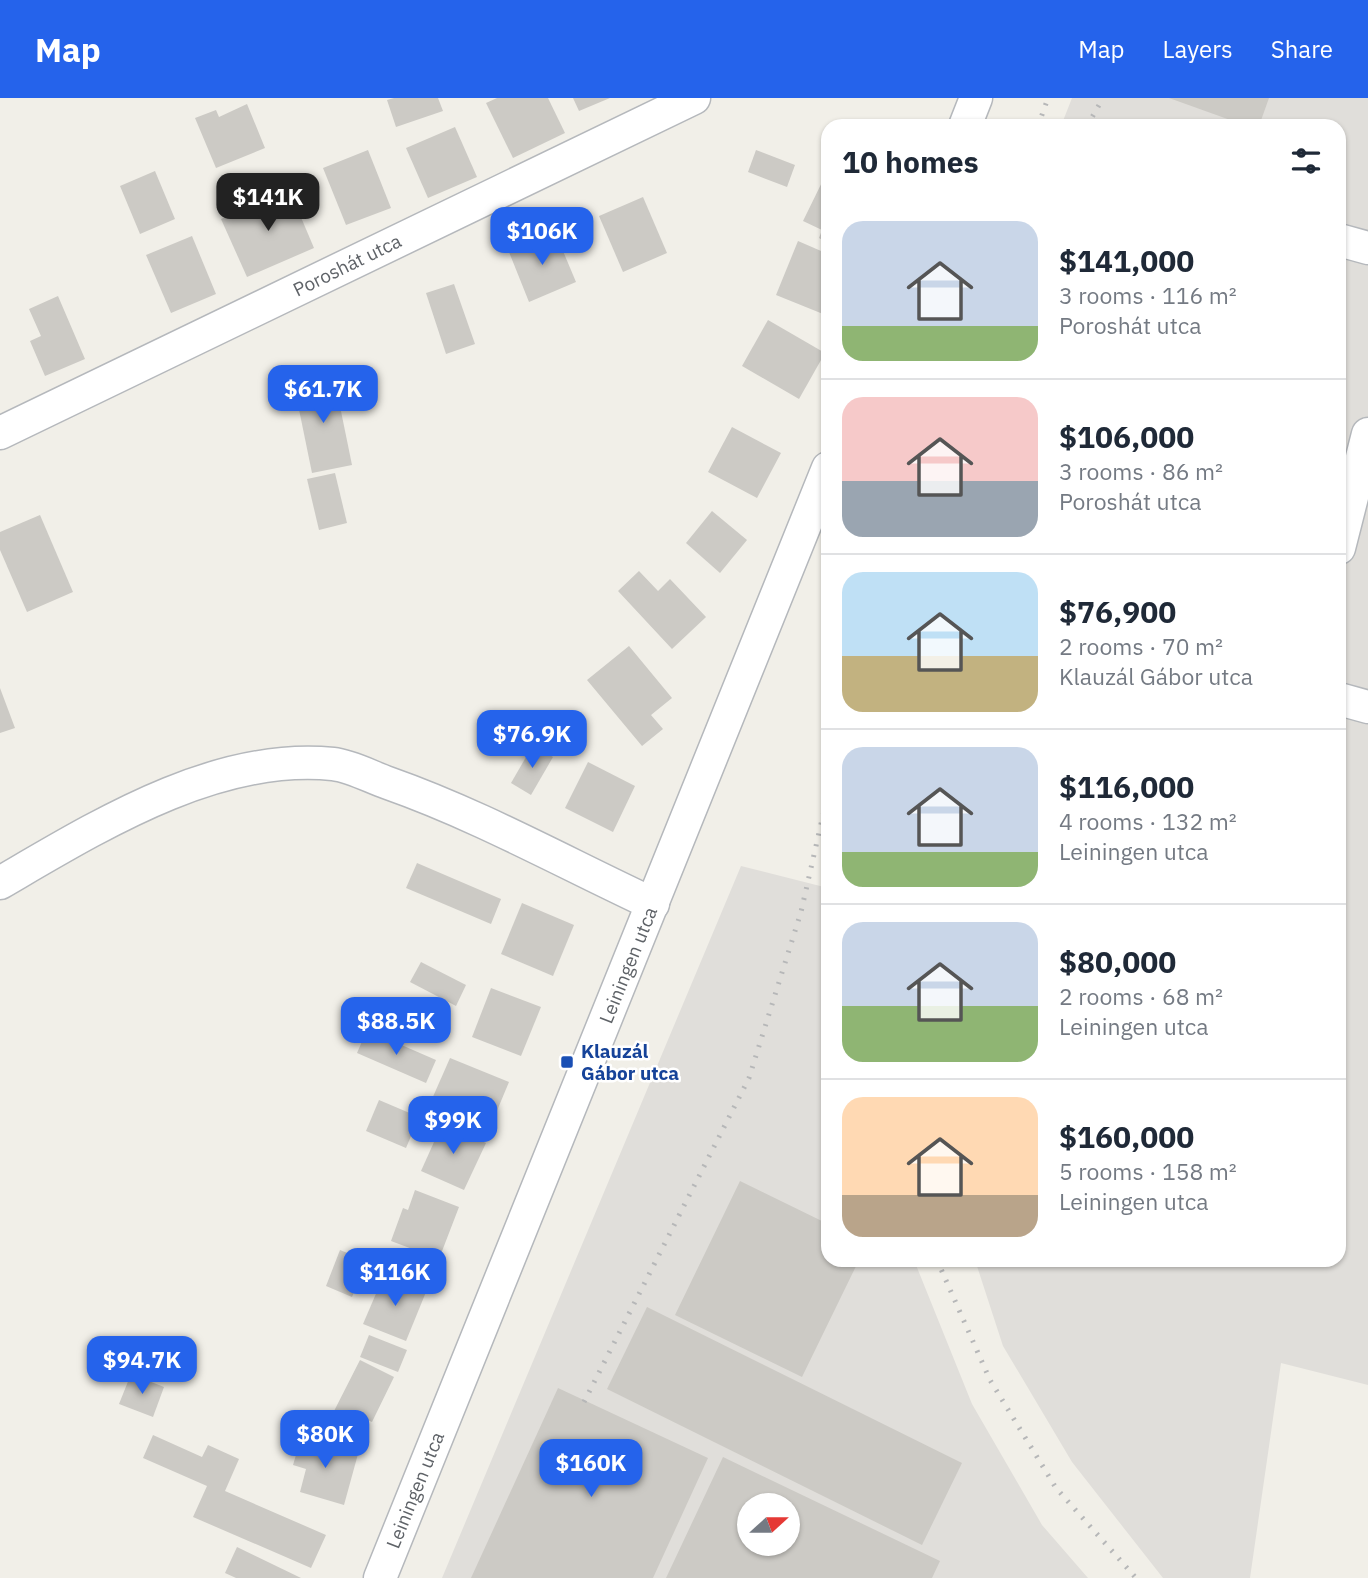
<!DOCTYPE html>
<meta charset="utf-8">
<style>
body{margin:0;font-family:"IBM Plex Sans",sans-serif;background:#f6f6f7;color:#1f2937;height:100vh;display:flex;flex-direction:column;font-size:26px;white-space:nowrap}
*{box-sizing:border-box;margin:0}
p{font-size:23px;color:#747a83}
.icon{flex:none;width:38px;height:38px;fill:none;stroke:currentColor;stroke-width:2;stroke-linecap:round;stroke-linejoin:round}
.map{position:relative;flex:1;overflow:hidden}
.drawer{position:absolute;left:821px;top:21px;width:525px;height:1148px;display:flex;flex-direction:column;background:#fff;border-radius:21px;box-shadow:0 2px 5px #0004}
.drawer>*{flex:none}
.needle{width:46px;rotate:69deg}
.controls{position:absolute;left:737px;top:1395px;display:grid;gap:14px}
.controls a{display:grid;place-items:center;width:63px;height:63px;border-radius:50%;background:#fff;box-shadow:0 2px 5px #0004;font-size:35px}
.price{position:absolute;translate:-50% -60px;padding:0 16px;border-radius:14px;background:#2563eb;color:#fff;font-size:23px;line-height:46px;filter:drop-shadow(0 2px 4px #0008)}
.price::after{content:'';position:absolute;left:50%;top:42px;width:21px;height:16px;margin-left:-10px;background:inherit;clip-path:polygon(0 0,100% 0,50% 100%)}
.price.current{background:#222;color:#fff}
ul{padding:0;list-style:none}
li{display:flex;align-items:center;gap:21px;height:175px;padding:0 21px}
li+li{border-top:2px solid #e0e1e3}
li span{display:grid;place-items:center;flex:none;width:196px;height:140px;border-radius:21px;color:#555}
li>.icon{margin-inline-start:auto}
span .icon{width:84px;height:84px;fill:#fffc;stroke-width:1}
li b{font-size:30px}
h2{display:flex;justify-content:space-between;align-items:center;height:84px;padding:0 21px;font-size:30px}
header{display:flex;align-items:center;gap:42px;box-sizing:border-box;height:98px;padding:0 35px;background:#2563eb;color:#fff}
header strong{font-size:33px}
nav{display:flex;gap:38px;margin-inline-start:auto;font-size:24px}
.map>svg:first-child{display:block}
.industrial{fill:#e0deda;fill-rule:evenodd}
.building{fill:#cccac5;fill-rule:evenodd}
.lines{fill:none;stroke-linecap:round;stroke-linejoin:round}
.minor-casing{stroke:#b5b8bc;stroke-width:35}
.minor{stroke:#fff;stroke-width:32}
.rail{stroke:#b6b7b8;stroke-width:5;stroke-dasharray:2 9;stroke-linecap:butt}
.transit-dot{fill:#1a4fb4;stroke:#fff;stroke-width:2.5}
.labels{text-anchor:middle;stroke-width:5;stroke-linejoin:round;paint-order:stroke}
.street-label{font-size:19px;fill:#5f6368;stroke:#fff}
.transit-label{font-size:19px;font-weight:bold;fill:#164399;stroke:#fff;text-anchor:start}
</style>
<header>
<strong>Map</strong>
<nav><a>Map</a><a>Layers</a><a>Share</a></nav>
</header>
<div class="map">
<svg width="1368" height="1480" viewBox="0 0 1368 1480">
<rect width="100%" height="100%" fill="#f1efe8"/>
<g class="industrial">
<path d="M1072,0H1368V1287L1281,1265L1250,1480H1163L1072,1364L1003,1248L975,1162H1339V28H1061Z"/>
<path d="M741,768L828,790V1162H914L972,1306L1042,1427L1088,1480H442ZM749,1407H788V1446H749Z"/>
</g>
<g class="building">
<path d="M394,0H438L443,13L396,29L387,2Z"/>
<path d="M497,0H548L565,35L513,60L486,5Z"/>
<path d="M573,0H610L579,13Z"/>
<path d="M1169,0H1269L1259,28H1247Z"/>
<path d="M247,6L265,50L216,70L195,20L216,12L219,19Z"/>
<path d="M455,29L477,79L428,100L406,50Z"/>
<path d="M368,52L391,110L346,127L323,70Z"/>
<path d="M756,52L795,67L787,89L748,74Z"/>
<path d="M828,72V145L819,140L822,132L803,123Z"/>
<path d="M155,73L175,121L140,136L120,88Z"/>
<path d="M289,91L314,150L247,179L221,121Z"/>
<path d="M643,99L667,155L623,174L599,118Z"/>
<path d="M555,134L576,184L529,204L509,154Z"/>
<path d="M192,138L216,196L171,215L146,157Z"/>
<path d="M798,143L828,156V218L776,197Z"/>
<path d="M454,186L475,246L446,256L426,195Z"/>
<path d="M58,198L85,261L45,278L30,243L41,238L29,211Z"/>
<path d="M768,222L825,255L799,301L742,268Z"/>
<path d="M334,279L352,367L312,375L294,287Z"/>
<path d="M732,329L781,355L757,400L708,374Z"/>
<path d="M335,375L347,425L319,432L307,381Z"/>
<path d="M712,413L747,442L720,475L686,445Z"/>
<path d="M40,417L73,494L27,514L0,452V434Z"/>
<path d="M639,473L658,493L670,481L706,519L672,551L618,493Z"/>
<path d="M629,548L672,600L651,617L663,631L642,648L587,582Z"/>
<path d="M0,590L15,630L0,635Z"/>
<path d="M533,647L553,659L531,697L511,685Z"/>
<path d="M588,664L635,688L613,734L565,710Z"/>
<path d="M417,765L501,801L491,826L406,790Z"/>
<path d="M522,805L574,827L553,878L501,856Z"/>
<path d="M421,864L466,887L456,908L410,884Z"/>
<path d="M491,890L541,909L521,958L472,939Z"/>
<path d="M367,932L436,962L426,985L357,955Z"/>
<path d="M450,960L509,984L491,1027L432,1001Z"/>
<path d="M379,1002L419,1019L406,1050L366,1033Z"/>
<path d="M443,1024L486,1045L464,1092L421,1073Z"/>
<path d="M740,1083L828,1126V1162H859L802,1279L675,1217Z"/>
<path d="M415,1092L459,1109L439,1161L391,1143L403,1110L408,1112Z"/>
<path d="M340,1152L367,1163L352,1199L326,1188Z"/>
<path d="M384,1177L426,1194L406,1243L363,1226Z"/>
<path d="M647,1209L962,1365L922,1447L607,1291Z"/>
<path d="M369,1237L407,1252L398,1274L360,1259Z"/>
<path d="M360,1262L394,1279L372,1324L363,1320L357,1330L332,1317Z"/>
<path d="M131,1276L164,1289L153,1319L119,1306Z"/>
<path d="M558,1290L708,1360L653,1480H471Z"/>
<path d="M153,1337L202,1359L208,1347L239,1361L225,1393L326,1437L311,1470L193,1419L207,1388L143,1360Z"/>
<path d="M301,1340L358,1356L344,1407L300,1394L306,1371L293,1367Z"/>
<path d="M723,1359L940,1463L932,1480H666ZM749,1407H788V1446H749Z"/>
<path d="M237,1449L301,1480H236L225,1475Z"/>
</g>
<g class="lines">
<defs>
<g id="minor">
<path d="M965,28L976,0"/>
<path d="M1339,142L1368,150"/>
<path d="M0,335L694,0"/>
<path d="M1339,450L1368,336"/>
<path d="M1339,601L1368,609"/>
<path d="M0,785C98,728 216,654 333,666C351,668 371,679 388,685C479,717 565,765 653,806"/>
<path d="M380,1480L828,370"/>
</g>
</defs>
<use href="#minor" class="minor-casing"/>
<use href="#minor" class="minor"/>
<g class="rail">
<path d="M1038,28L1048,0"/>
<path d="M1087,28L1103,0"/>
<path d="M937,1162L990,1282L1056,1390L1136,1480"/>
<path d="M584,1304L749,980L801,814L828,695"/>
</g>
</g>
<rect class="transit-dot" x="560" y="957" width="14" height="14" rx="3.5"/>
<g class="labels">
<g class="street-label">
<text transform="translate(347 167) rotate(-26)" y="7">Poroshát utca</text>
<text transform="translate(628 867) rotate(-68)" y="7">Leiningen utca</text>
<text transform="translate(415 1392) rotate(-68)" y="7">Leiningen utca</text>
</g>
<g class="transit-label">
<text x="581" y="960">Klauzál<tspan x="581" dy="22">Gábor utca</tspan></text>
</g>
</g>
</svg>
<div class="controls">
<a><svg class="needle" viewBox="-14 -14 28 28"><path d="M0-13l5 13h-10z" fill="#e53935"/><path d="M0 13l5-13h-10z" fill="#747a83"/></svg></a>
</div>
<b class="price current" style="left:268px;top:135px">$141K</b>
<b class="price" style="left:542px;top:169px">$106K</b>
<b class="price" style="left:323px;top:327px">$61.7K</b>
<b class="price" style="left:532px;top:672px">$76.9K</b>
<b class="price" style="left:396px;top:959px">$88.5K</b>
<b class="price" style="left:453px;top:1058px">$99K</b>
<b class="price" style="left:395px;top:1210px">$116K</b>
<b class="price" style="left:142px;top:1298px">$94.7K</b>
<b class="price" style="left:325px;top:1372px">$80K</b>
<b class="price" style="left:591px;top:1401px">$160K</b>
<section class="drawer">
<h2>10 homes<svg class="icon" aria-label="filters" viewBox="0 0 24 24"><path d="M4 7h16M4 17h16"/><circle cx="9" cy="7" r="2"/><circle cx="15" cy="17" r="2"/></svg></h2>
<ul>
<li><span style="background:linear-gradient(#c9d6e8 75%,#8fb573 0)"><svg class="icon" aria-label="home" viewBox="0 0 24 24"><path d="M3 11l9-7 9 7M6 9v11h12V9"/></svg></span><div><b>$141,000</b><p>3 rooms · 116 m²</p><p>Poroshát utca</p></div></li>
<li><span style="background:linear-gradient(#f6c9c9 60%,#9aa5b1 0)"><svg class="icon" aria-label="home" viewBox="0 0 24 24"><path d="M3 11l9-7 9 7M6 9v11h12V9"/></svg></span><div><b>$106,000</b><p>3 rooms · 86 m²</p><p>Poroshát utca</p></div></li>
<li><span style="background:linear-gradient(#bfe0f5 60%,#c2b280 0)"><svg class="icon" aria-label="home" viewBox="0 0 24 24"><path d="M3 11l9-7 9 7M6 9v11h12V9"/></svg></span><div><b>$76,900</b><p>2 rooms · 70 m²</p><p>Klauzál Gábor utca</p></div></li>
<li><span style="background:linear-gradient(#c9d6e8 75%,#8fb573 0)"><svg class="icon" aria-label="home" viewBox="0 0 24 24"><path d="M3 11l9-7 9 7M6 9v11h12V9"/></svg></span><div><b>$116,000</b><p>4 rooms · 132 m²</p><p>Leiningen utca</p></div></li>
<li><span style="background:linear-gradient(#c9d6e8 60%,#8fb573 0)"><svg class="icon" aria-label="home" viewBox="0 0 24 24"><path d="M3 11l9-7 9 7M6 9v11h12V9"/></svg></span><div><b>$80,000</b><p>2 rooms · 68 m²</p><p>Leiningen utca</p></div></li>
<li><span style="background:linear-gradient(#ffd9b3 70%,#b9a48a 0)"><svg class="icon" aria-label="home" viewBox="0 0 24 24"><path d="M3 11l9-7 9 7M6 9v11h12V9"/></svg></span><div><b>$160,000</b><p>5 rooms · 158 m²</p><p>Leiningen utca</p></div></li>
</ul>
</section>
</div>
